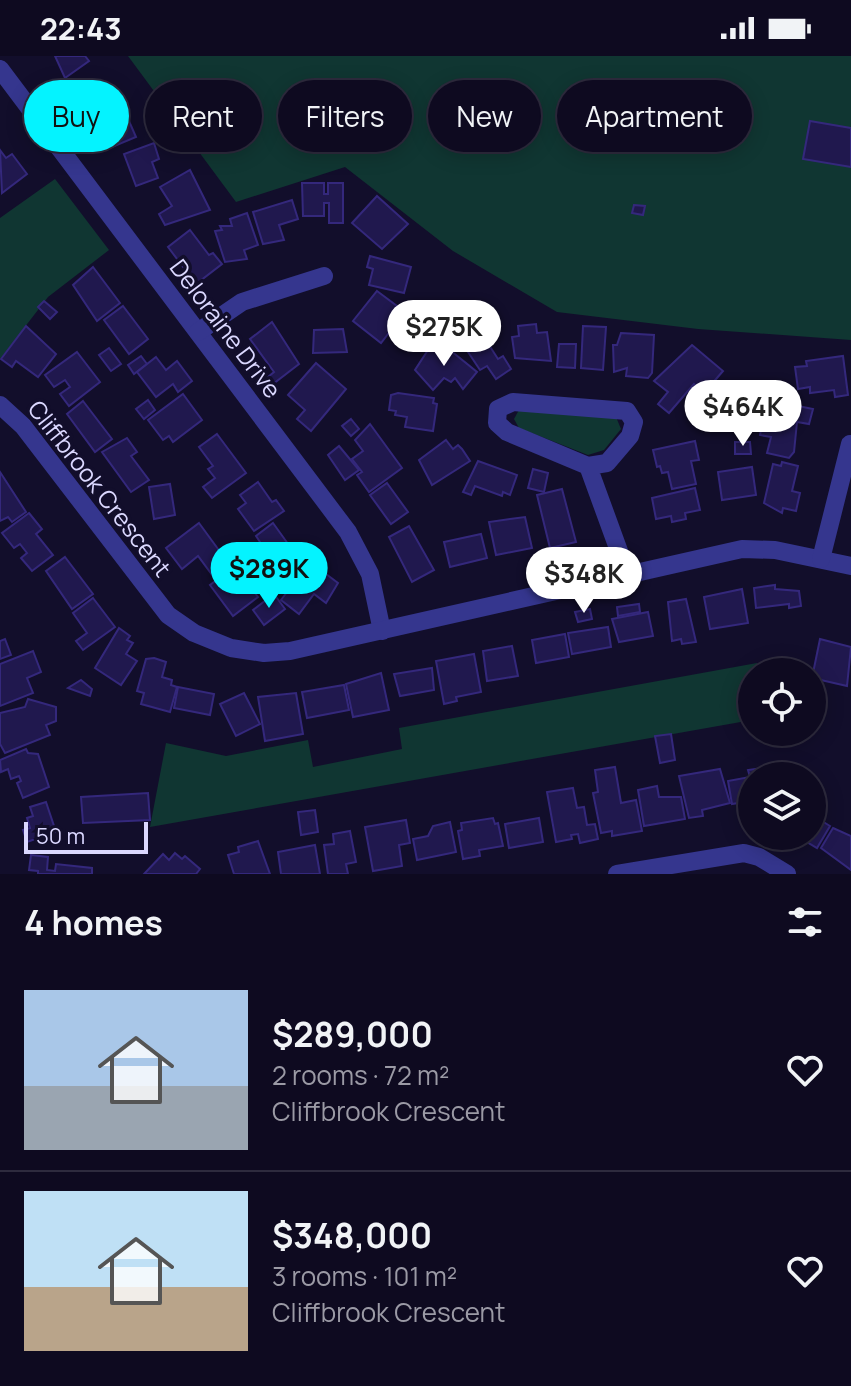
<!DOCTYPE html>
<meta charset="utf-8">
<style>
body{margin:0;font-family:Manrope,sans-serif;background:#1c182d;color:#f1f3f6;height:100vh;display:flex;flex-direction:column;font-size:30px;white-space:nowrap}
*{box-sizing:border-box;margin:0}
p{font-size:26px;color:#9b9aa5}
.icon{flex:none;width:44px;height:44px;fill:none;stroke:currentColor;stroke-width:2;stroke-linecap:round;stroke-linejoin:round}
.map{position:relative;height:818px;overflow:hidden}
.sheet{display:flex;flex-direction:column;background:#0e0a20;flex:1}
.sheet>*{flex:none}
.banner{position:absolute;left:24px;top:24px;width:804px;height:72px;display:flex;gap:16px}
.buttons{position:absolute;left:738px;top:602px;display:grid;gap:16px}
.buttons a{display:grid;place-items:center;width:88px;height:88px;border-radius:50%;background:#0e0a20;box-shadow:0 4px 20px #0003,0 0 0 2px #2e2b3e;font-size:40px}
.scale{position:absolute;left:24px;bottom:20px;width:124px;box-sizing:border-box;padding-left:8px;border:4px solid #dbd8ff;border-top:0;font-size:22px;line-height:28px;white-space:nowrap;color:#dbd8ff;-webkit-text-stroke:6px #120e2b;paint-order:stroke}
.price{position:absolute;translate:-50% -68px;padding:0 18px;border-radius:28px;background:#fff;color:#222;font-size:26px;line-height:52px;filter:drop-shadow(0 2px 4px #0008)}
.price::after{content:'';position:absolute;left:50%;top:48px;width:24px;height:18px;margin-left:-12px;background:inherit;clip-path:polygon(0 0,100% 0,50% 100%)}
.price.selected{background:#04f3ff;color:#111}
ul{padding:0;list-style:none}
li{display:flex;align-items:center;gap:24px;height:200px;padding:0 24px}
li+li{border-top:2px solid #2e2b3e}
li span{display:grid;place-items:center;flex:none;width:224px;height:160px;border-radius:0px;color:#555}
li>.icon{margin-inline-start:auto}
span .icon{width:96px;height:96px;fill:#fffc;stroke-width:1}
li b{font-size:34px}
h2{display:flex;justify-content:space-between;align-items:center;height:96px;padding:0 24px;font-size:34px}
.pill{padding:0 28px;border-radius:36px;background:#0e0a20;box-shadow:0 4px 20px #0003,0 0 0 2px #2e2b3e;font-size:28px;line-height:72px}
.pill.selected{background:#04f3ff;color:#111}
.status{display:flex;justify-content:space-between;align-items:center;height:56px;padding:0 40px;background:#0e0a20;direction:ltr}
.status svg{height:22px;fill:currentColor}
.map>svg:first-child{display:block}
.green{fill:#103632}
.building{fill:#20184e;stroke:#34287c;stroke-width:2}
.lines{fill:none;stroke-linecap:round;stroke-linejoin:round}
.street{stroke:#35368e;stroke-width:18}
.labels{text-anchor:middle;stroke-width:7;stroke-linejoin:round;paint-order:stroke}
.street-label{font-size:24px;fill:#dbd8ff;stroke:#120e2b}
</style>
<div class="status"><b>22:43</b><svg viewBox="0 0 49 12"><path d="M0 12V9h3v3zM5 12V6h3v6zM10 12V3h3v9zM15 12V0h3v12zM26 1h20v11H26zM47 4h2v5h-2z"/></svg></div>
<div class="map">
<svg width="851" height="818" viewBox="0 0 851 818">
<rect width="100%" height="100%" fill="#120e2b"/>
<g class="green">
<path d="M128,0H851V284L698,273L557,256L453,195L345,111L236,146Z"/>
<path d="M55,123L109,194L48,241L0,303V162Z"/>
<path d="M519,354L616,361L621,373L604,394L588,399L519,372L514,363Z"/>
<path d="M757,607L758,616H752V664L150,771L166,687L226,700L308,684L313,711L402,693L399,672Z"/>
</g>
<g class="building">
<path d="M55,0H85L89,5L65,22Z"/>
<path d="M91,31L115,36L121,47L106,55L91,57L89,53L79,59L70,44Z"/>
<path d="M125,56L136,81L105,94L93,67Z"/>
<path d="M810,65L851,72V111L803,103Z"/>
<path d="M154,87L159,103L152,106L158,122L136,130L124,98Z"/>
<path d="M0,94L6,102L12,98L27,118L2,137Z"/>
<path d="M190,114L210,154L165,169L159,158L172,150L160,131Z"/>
<path d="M302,127H324V138H328V127H343V167H329V147H324V160H303Z"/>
<path d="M377,140L408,168L382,193L352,167Z"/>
<path d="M292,144L298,163L279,169L284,184L263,188L253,156Z"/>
<path d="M634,149L645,150L643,159L632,157Z"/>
<path d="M247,157L258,189L244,194L247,203L225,206L215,175L222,174L220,170H232L230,163Z"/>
<path d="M190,174L209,199L213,197L222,208L196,228L168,191Z"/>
<path d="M370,200L411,211L404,237L369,229L373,213L367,211Z"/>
<path d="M93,211L120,247L97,265L73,229Z"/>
<path d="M377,235L405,256L381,287L353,265Z"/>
<path d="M44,245L57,256L50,263L38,251Z"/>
<path d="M123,250L148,283L129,298L104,264Z"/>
<path d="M272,266L299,308L273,328L268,321L274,316L250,283Z"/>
<path d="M536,268L537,277L547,276L551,305L515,302L512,281L519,280L518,270Z"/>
<path d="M26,270L56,298L38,321L16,305L12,311L1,303Z"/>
<path d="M583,270L606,271L603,314L581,312Z"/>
<path d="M478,272L498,303L503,300L511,313L496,323L487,310L480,314L460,284Z"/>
<path d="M343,273L347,296L313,297L314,274Z"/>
<path d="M621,277L654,279L652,317L648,322L626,320L627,312L614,316L613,289H617Z"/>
<path d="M559,288H576L575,312L557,311Z"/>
<path d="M692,289L723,315L704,337L694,328L669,357L658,348L668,336L654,325Z"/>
<path d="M445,290L477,316L463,333L455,322L451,326L444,322L433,334L415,314L430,291L439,298Z"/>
<path d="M109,292L121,308L111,315L99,299Z"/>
<path d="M77,296L100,326L69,350L60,338L70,331L65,324L54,331L45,319Z"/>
<path d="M141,300L147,308L134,318L128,309Z"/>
<path d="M843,300L848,339L835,341L834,334L810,337V331L798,333L795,311L807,310L806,305Z"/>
<path d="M156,301L166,314L177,305L192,325L178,336L173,328L156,341L137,316Z"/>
<path d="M316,307L346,333L311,375L297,363L305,354L288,339Z"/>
<path d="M723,333L735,358L716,368L703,343Z"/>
<path d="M398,337L434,342L433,347L437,348L433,375L405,371L407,361L395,359L396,355L389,354L391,339Z"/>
<path d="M183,338L202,364L173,386L169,380L163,384L148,364Z"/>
<path d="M148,344L155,354L144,363L136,353Z"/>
<path d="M83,345L112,383L95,396L67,358Z"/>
<path d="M798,350L813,353L809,368L797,366L794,396L789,402L767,397L771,381L760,379L764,359L776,361L778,353L797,356Z"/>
<path d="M351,363L359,373L351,380L342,370Z"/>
<path d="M370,368L402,412L369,436L357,419L362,416L352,403L363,395L355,384Z"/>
<path d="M217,378L246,417L212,442L203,431L215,422L208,413L213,410L199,391Z"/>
<path d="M127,382L137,396L131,400L149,424L131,436L102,396Z"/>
<path d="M446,384L453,393L458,389L462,393L470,405L432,429L419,404Z"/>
<path d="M695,385L699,404L691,405L696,428L672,433L668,416L662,417L660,410L657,411L653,394Z"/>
<path d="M735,386H750L751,398H735Z"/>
<path d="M339,390L359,414L345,424L328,399Z"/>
<path d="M478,405L517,419L510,439L503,436L502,440L475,430L471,439L463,436Z"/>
<path d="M782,406L798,410L792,435L800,437L796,455L783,452L782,457L764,447L773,408L781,410Z"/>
<path d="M752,411L756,439L722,444L718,416Z"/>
<path d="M533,413L548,417L544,436L528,432Z"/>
<path d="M0,416L26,456L12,466L8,461L0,465Z"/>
<path d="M258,426L272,446L276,444L284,455L254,475L238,453L246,447L240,439Z"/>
<path d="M387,427L408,456L391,468L370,439Z"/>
<path d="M170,428L175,459L154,463L149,431Z"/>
<path d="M695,432L700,454L685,457L686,463L672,466L671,460L656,463L652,442Z"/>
<path d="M562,433L576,486L550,492L537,439Z"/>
<path d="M29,457L42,473L36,478L53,499L32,515L21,502L27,497L20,488L14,492L2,477Z"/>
<path d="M525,461L532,492L496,499L489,466Z"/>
<path d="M199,467L229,508L213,520L198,500L182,513L166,492Z"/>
<path d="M273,467L301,506L283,518L276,509L269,514L255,494L262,489L256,480Z"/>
<path d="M409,470L434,514L412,526L389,481Z"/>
<path d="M481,478L487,502L450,511L444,486Z"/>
<path d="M65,501L93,538L72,553L46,515Z"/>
<path d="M310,506L338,527L326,547L314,538L299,558L281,544Z"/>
<path d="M229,515L239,528L245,524L258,541L233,560L210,529Z"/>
<path d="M775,529V533L799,535L801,550L789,552V548L756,552L754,532Z"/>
<path d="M742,533L748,567L710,573L704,541Z"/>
<path d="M274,538L285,553L264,569L253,554Z"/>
<path d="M93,542L115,571L83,594L76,585L87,577L73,557Z"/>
<path d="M686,543L696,586L682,588L681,583L672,585L668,546Z"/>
<path d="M639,548L640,556L618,560L617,551Z"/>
<path d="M590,553L592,563L578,566L575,556Z"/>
<path d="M648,556L653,580L619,586L612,563Z"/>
<path d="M608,571L611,591L572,598L568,577Z"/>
<path d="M119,572L130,580L127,584L133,587L126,598L137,605L121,629L95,612Z"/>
<path d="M565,578L569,601L536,607L532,584Z"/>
<path d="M5,583L11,599L0,603V585Z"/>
<path d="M820,583L851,591L847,630L812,622Z"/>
<path d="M512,590L518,620L487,625L483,595Z"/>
<path d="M33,595L41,616L27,622L33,637L0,650V608Z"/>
<path d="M474,598L481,636L456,641L457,645L444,648L436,605Z"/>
<path d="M154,602L166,606L162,621L172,624L171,629L177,631L170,656L141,648L144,637L137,635L146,603Z"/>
<path d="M432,612L434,634L400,640L394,618Z"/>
<path d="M381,617L389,654L353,661L346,628Z"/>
<path d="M81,624L92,633L90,640L68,632Z"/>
<path d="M344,629L349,654L307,662L302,636Z"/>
<path d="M178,631L214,638L210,659L174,652Z"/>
<path d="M244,637L260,668L236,680L220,648Z"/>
<path d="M296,637L303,678L265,685L258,641Z"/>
<path d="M28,643L56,651V665L46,669L50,679L5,697L0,688V657L25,651Z"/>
<path d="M671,678L675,704L660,707L655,680Z"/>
<path d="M26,693L28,697L38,698L49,731L23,742L17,727L21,725L19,720L11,723L8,713L1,716L0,704Z"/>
<path d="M778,710L779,720H752V754L750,745L732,748L728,725L750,721L748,714Z"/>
<path d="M615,711L621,747L636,744L642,775L612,780V775L601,777L593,737L598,736L595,714Z"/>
<path d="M720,713L730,747L702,754L703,760L689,762L679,720Z"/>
<path d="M657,730L659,741H681L685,763L644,770L638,734Z"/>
<path d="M573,732L577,752L584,751L587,769L595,768L598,783L580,787L578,778L571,779L572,783L556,786L547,736Z"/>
<path d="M148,737L150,764L83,767L81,741Z"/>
<path d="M46,746L56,776L27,786L23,774L30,772L27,762L33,760L30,751Z"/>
<path d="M315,754L318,776L301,779L298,756Z"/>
<path d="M812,759L830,770L817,792L797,780H812Z"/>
<path d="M493,762L495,768L498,767L503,790L479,794L480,800L463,803L458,775L462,774L461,767Z"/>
<path d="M539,762L543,786L509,792L505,768Z"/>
<path d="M406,764L410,787L399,789L402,810L373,815L365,771Z"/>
<path d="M450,766L456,796L417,804L413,783L428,780L433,770Z"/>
<path d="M833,772L851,780V814L821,792Z"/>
<path d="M350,775L356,806L346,808L348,818H328L324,789L334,788L333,778Z"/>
<path d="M258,785L270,818H234L228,799L239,796L238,791Z"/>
<path d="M315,789L320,818H281L278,796Z"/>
<path d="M175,797L182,803L185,800L200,813L196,818H144L163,798L169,804Z"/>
<path d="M31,799L48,801L47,814L55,815L56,808L92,812V818H38V815L29,814Z"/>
</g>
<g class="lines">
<g class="street">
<path d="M0,13L348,476L370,518L382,575"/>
<path d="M198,276L242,246L324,220"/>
<path d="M0,349L23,370L168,559L194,577L231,592L264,597L290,595L742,493L775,494L851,510"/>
<path d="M588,410L607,407L630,380L634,366L627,355L513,346L498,353L497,367L507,376L588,410L627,517"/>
<path d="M821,503L850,388"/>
<path d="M617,818L744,797L759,801L787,818"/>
</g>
</g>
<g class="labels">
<g class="street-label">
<text transform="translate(225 273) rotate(53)" y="8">Deloraine Drive</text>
<text transform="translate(99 433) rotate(52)" y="8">Cliffbrook Crescent</text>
</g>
</g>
</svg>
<div class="buttons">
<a><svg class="icon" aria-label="locate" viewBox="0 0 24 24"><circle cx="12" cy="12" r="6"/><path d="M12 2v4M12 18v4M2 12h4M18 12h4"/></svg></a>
<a><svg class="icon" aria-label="layers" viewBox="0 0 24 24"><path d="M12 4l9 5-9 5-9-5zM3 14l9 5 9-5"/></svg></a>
</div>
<div class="scale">50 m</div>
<b class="price" style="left:444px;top:312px">$275K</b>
<b class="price" style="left:743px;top:392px">$464K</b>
<b class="price selected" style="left:269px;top:554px">$289K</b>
<b class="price" style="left:584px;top:559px">$348K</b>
<div class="banner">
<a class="pill selected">Buy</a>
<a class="pill">Rent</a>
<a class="pill">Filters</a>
<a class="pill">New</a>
<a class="pill">Apartment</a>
</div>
</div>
<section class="sheet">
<h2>4 homes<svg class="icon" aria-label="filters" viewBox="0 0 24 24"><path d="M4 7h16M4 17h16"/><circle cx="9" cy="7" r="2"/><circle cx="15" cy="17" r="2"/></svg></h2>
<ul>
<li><span style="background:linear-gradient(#a9c7e8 60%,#9aa5b1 0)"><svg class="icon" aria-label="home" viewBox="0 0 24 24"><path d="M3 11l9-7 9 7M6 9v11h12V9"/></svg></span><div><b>$289,000</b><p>2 rooms · 72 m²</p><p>Cliffbrook Crescent</p></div><svg class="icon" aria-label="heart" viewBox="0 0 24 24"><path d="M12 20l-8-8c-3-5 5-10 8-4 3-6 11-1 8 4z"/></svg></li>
<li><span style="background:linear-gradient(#bfe0f5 60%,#b9a48a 0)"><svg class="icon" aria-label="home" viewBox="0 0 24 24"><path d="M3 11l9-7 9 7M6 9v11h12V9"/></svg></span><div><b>$348,000</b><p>3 rooms · 101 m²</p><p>Cliffbrook Crescent</p></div><svg class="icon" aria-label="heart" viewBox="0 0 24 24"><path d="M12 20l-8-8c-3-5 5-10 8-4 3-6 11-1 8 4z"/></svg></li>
</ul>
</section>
